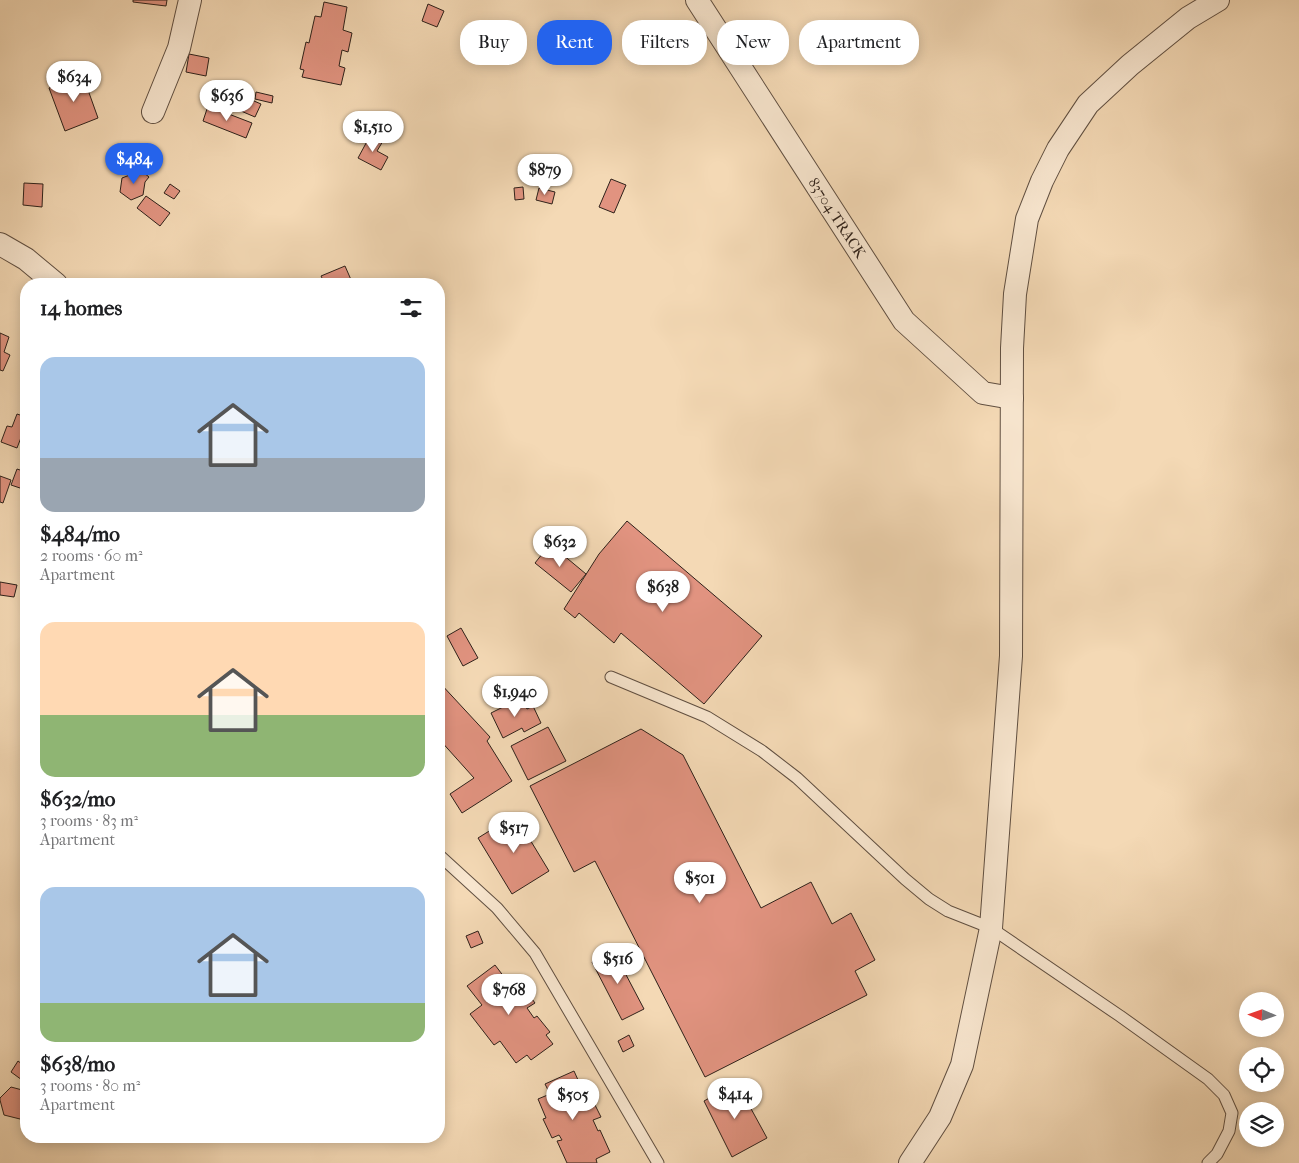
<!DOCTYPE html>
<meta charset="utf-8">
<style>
body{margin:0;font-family:"IM FELL French Canon",serif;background:#f6f6f6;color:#202124;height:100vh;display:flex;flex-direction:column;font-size:19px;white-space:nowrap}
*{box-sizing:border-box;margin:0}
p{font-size:16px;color:#757577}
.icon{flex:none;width:28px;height:28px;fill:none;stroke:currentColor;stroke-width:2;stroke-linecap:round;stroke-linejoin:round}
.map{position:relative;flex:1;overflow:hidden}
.panel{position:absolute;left:20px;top:278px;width:425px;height:865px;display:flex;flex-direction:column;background:#fff;border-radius:20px;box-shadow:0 2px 12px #0003}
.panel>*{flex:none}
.top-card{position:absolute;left:460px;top:20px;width:475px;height:45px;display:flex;gap:10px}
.needle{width:32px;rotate:272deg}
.fabs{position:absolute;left:1239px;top:992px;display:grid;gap:10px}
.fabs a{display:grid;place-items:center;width:45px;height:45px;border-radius:50%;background:#fff;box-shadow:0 2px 12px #0003;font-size:25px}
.price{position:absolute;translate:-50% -42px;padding:0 11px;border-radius:18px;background:#fff;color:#222;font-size:16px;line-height:32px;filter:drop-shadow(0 1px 2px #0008)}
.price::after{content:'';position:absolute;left:50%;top:30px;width:15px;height:11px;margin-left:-8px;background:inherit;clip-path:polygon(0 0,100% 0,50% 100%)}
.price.active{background:#2563eb;color:#fff}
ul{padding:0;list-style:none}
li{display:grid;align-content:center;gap:10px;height:265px;padding:0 20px}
li span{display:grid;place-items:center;height:155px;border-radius:15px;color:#555}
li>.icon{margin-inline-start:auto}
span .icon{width:90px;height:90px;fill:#fffc;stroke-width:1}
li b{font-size:21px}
h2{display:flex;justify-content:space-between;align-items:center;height:60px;padding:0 20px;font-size:21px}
.chip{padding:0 18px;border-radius:20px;background:#fff;box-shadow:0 2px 12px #0003;font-size:18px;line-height:45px}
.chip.active{background:#2563eb;color:#fff}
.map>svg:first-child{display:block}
.building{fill:#e19380;stroke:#2e211a}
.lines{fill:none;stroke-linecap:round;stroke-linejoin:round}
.service-casing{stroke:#604f41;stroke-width:13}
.minor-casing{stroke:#604f41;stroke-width:24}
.service{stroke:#f8e6cf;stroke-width:11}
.minor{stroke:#f8e6cf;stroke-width:22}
.labels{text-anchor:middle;stroke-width:4;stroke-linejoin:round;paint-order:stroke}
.street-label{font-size:15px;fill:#2e211a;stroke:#f8e6cf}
</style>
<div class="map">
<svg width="1299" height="1163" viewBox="0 0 1299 1163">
<rect width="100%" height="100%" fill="#f4d9b5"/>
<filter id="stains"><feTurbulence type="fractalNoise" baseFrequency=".004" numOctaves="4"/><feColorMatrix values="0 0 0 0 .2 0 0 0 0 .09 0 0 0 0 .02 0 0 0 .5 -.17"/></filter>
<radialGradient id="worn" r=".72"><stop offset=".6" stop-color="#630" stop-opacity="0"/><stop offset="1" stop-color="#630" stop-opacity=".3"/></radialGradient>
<g class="building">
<path d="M133,0H167L166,6L133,2Z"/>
<path d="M324,2L347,7L343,30L352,33L348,52L342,50L339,66L345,68L341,85L302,77L304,70L300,69L306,42L309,43L315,16L321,17Z"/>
<path d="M428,4L444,11L437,27L422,21Z"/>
<path d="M189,54L209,58L206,76L186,72Z"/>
<path d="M83,76L98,118L65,131L49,88Z"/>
<path d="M219,86L261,104L255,117L213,99Z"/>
<path d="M256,92L273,96L272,103L255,99Z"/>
<path d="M208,106L252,123L246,138L203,121Z"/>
<path d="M371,134L383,141L377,151L388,157L381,170L358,158Z"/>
<path d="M138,168L149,177L145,182L143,195L131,200L120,192L122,178L135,173Z"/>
<path d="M611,179L626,185L614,213L599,207Z"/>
<path d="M24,183L43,184L42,207L23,205Z"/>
<path d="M170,184L180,191L174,199L164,193Z"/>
<path d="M523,187L524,199L515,200L514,188Z"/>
<path d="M539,188L555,192L552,204L536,200Z"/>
<path d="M146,196L170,213L160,226L137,208Z"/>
<path d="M345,266L352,282L349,284H325L321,276Z"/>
<path d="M0,333L9,337L4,352L10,355L3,371L0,370Z"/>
<path d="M17,414L26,417V437L22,435L17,448L1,442L7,426L12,427Z"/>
<path d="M17,469L26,472V490L11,485Z"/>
<path d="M0,476L11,480L3,503L0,502Z"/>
<path d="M627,521L762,636L704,704L621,633L614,643L579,613L575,618L564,609L599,554Z"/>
<path d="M550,544L586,574L571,592L535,563Z"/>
<path d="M0,582L17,585L14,597L0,595Z"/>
<path d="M461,628L478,658L463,666L447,636Z"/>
<path d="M439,682L490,737L487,741L512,781L462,813L450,794L474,778L439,739Z"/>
<path d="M521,698L527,709L533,706L541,723L524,732L522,728L503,738L491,713Z"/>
<path d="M548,727L566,761L528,780L511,746Z"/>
<path d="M641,729L683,755L761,908L811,882L832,924L851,913L875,960L855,971L867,995L705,1077L595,861L574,872L530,786Z"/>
<path d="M515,815L549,871L512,894L478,838Z"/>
<path d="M478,931L483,943L471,948L466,936Z"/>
<path d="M613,950L644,1009L622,1020L592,962Z"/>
<path d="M495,965L511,986L518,980L535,1003L527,1008L534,1018L537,1016L550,1032L546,1035L553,1044L531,1060L527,1055L516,1063L500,1041L494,1045L470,1014L482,1005L467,986Z"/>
<path d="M629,1035L634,1046L623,1052L618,1041Z"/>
<path d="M18,1061L26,1067V1073L22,1080L11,1072Z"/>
<path d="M574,1071L587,1100L591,1097L601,1117L593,1120L598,1131L600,1130L610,1152L596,1159L597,1163H567L557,1141L562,1140L559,1135L552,1138L543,1119L546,1118L538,1099L550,1094L545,1084Z"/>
<path d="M737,1083L767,1138L732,1157L704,1101Z"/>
<path d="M11,1087L26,1091V1112L20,1119L4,1115L0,1100V1098Z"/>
</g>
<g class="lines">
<defs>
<g id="service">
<path d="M611,677L707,717L762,751L797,778L905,879L929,899L948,911L991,928L1120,1016L1208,1079L1224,1095L1232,1113L1229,1131L1217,1154L1208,1163"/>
<path d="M439,855L497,908L535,953L658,1163"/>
</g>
<g id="minor">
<path d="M697,0L904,321L983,393L1012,398"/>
<path d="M153,112L179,48L190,0"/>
<path d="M0,244L26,259L56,284"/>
<path d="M910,1163L940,1117L962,1065L991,928L1011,656L1012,348L1015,294L1027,219L1042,181L1058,149L1088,104L1130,65L1188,18L1218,0"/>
</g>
</defs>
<use href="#service" class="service-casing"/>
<use href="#minor" class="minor-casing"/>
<use href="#service" class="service"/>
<use href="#minor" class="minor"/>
</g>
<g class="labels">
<g class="street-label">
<text transform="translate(837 218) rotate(57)" y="5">83704 TRACK</text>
</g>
</g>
<rect width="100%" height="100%" filter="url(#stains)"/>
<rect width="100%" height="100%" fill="url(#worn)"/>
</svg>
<div class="fabs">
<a><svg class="needle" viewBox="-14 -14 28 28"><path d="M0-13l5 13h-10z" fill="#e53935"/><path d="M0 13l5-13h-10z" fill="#757577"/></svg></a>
<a><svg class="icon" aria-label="locate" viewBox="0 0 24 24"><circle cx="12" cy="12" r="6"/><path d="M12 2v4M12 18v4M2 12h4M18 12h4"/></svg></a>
<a><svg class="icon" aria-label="layers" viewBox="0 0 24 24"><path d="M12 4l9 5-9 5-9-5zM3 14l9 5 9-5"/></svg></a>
</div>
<b class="price" style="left:74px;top:103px">$634</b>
<b class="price" style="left:227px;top:122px">$636</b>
<b class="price" style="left:373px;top:153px">$1,510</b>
<b class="price active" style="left:134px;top:185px">$484</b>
<b class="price" style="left:545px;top:196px">$879</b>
<b class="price" style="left:560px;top:568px">$632</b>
<b class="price" style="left:663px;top:613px">$638</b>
<b class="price" style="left:515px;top:718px">$1,940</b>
<b class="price" style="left:514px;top:854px">$517</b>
<b class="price" style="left:700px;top:904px">$501</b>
<b class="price" style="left:618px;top:985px">$516</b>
<b class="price" style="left:509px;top:1016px">$768</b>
<b class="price" style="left:735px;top:1120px">$414</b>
<b class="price" style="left:573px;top:1121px">$505</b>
<div class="top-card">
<a class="chip">Buy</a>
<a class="chip active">Rent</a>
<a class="chip">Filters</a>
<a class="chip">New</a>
<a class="chip">Apartment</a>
</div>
<section class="panel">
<h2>14 homes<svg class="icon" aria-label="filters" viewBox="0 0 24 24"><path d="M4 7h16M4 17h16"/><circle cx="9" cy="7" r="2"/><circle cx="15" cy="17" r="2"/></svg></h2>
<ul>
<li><span style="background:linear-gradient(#a9c7e8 65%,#9aa5b1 0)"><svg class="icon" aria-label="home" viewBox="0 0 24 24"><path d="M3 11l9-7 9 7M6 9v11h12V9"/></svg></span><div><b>$484/mo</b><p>2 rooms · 60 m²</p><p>Apartment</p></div></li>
<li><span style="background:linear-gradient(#ffd9b3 60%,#8fb573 0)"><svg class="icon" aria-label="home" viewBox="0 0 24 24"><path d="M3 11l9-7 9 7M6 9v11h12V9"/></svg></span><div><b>$632/mo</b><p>3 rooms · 83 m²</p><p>Apartment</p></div></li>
<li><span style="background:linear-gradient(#a9c7e8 75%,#8fb573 0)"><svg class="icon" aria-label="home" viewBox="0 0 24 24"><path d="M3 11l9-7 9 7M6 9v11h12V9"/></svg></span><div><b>$638/mo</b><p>3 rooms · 80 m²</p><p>Apartment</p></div></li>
</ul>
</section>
</div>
